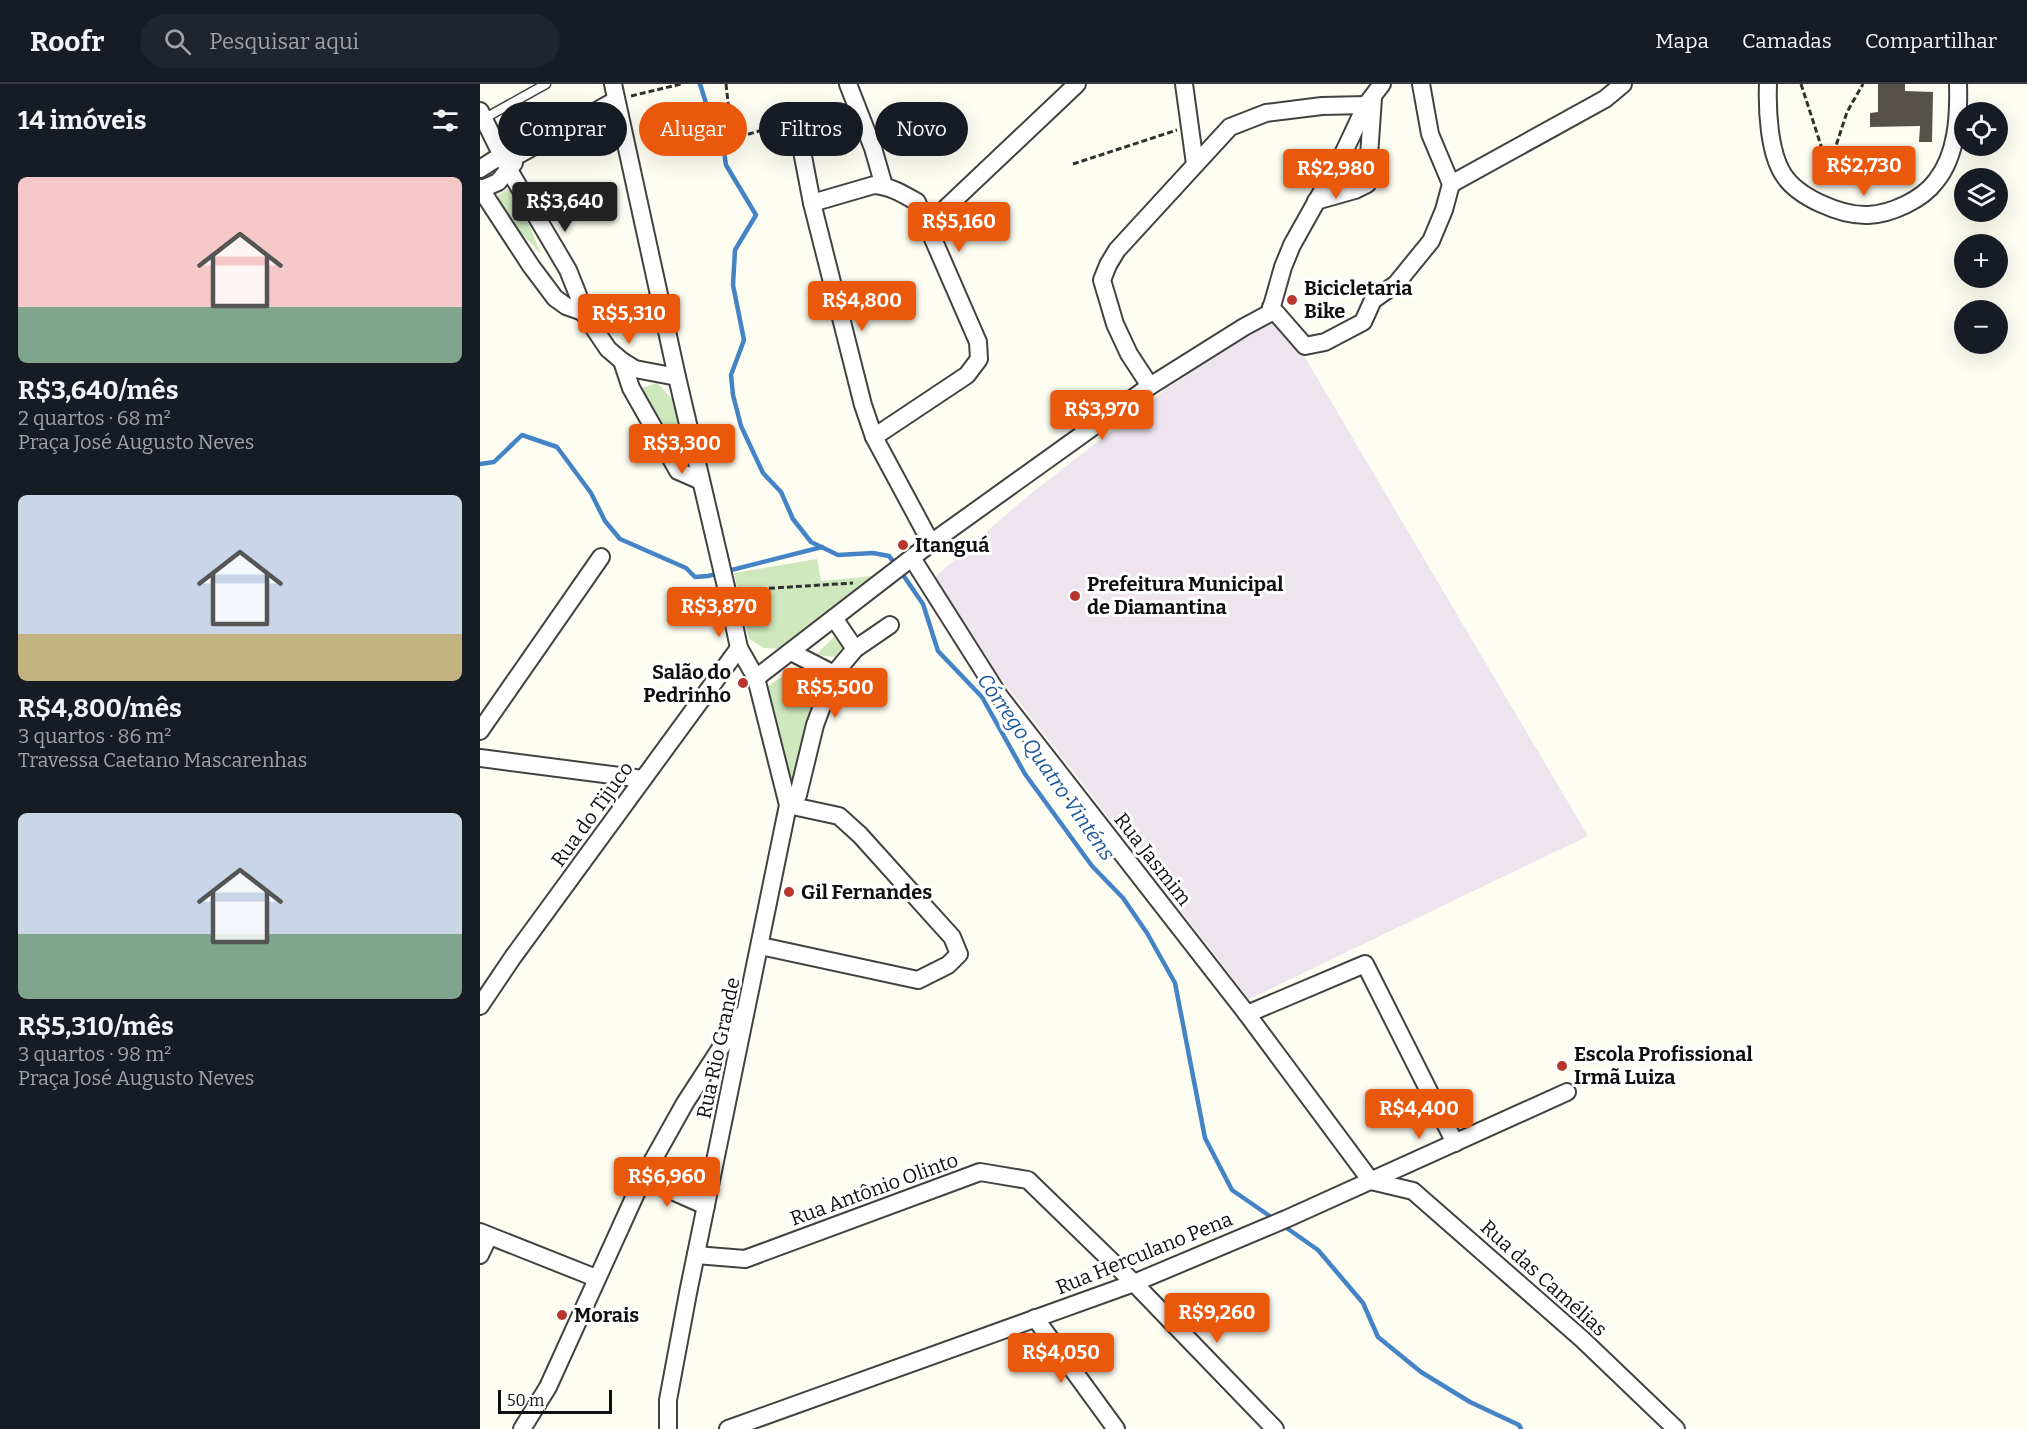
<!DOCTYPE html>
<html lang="pt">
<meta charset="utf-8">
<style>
body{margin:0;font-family:Bitter,serif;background:#20242c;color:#f1f3f6;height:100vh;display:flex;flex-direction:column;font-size:22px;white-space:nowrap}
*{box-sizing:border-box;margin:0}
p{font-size:20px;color:#9ea1a6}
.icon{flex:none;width:33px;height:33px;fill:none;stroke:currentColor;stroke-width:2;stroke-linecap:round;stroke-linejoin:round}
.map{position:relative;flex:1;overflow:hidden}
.drawer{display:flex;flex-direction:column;background:#171b24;width:480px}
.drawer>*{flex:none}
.guide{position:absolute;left:18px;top:18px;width:570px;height:54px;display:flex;gap:12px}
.buttons{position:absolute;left:1474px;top:18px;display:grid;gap:12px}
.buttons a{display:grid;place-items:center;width:54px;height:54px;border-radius:50%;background:#171b24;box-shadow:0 6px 24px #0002;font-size:30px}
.scale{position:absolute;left:18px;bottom:15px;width:114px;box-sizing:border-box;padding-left:6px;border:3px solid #0f0f0f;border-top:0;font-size:16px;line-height:21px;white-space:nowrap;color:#0f0f0f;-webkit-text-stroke:4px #fff;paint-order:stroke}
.price{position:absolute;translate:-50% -51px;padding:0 14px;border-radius:6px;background:#ea580c;color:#fff;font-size:20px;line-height:39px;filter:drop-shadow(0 2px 3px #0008)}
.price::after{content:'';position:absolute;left:50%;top:36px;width:18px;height:14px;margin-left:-9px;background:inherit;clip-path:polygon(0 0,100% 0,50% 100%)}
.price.on{background:#222;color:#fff}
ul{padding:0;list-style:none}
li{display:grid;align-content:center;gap:12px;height:318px;padding:0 18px}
li span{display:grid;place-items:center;height:186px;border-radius:9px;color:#555}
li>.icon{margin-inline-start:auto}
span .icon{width:108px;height:108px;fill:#fffc;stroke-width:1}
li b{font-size:26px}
h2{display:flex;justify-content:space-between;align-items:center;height:72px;padding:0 18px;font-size:26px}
.pill{padding:0 21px;border-radius:27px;background:#171b24;box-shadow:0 6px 24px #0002;font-size:21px;line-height:54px}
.pill.on{background:#ea580c;color:#fff}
header{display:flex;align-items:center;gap:36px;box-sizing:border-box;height:84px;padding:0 30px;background:#171b24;border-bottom:2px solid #363941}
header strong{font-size:28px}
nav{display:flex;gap:33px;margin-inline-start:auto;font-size:21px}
.search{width:420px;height:54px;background:#20242c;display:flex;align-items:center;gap:15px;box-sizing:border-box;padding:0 21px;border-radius:33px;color:#9ea1a6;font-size:22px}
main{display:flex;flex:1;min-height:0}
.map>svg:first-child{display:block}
.industrial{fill:#ede4ed}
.green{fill:#cee7bd}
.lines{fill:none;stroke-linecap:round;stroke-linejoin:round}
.stream{stroke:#4484c6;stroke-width:4.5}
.building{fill:#57514c}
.lane-casing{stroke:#424242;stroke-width:11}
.street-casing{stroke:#424242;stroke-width:20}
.path{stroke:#313131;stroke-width:3;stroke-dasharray:6 3;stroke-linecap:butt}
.lane{stroke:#fff;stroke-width:8}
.street{stroke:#fff;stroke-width:16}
.poi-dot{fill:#b8362e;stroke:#fff;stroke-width:2}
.labels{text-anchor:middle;stroke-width:6;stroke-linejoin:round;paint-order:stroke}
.poi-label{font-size:20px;font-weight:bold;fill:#0f0f0f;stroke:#fff;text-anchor:start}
.street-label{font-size:20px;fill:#0f0f0f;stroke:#fff}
.water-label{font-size:21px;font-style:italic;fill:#1e579b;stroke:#fff}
</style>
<header>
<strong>Roofr</strong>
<div class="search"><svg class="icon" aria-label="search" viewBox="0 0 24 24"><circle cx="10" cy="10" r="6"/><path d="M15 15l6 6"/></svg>Pesquisar aqui</div>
<nav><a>Mapa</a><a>Camadas</a><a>Compartilhar</a></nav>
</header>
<main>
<section class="drawer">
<h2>14 imóveis<svg class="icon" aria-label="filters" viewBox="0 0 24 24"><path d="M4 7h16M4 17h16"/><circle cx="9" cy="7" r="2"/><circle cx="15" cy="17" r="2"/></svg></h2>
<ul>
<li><span style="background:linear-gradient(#f6c9c9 70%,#7fa58c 0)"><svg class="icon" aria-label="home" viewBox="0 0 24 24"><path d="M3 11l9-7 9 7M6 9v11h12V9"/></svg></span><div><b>R$3,640/mês</b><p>2 quartos · 68 m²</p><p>Praça José Augusto Neves</p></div></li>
<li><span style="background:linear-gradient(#c9d6e8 75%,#c2b280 0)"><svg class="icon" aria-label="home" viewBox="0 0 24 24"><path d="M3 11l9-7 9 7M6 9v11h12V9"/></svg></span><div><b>R$4,800/mês</b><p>3 quartos · 86 m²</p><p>Travessa Caetano Mascarenhas</p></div></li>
<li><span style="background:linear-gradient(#c9d6e8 65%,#7fa58c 0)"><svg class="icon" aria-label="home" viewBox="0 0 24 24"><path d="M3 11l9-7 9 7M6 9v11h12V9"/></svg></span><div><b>R$5,310/mês</b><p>3 quartos · 98 m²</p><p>Praça José Augusto Neves</p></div></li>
</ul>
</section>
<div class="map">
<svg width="1547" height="1345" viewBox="0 0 1547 1345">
<rect width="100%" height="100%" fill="#fefdf2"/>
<path class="industrial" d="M792,236L823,270L1108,752L769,915L474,534L455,493L544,415L687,304Z"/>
<g class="green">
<path d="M33,101L61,170L11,117Z"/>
<path d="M177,299L194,317L205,387L156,306Z"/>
<path d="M337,475L341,497L394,492L304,565L284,564L269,555L254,489Z"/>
<path d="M354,553L364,562L355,573L336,571Z"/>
<path d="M316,583L345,594L317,704L310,702L288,602Z"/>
</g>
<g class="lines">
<g class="stream">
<path d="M220,0L230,32L241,49L246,81L276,131L255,166L253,201L264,256L251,291L253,311L261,342L283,389L301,408L313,435L331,458L358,471L393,469L409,472L416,481"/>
<path d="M0,380L14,378L42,351L77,363L111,409L125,437L140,455L206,484L215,493L228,492L342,463"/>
<path d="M421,488L443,520L458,567L502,613L545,690L612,782L643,814L667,849L695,899L725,1054L752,1106L794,1135"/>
<path d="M801,1140L838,1166L883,1219L898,1253L941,1288L990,1318L1039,1341L1041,1345"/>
</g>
</g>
<path class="building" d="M1398,0H1425V7L1453,8L1452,58H1439L1440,42L1390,43V29L1398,28Z"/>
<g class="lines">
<defs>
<path id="lane" d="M5,34L66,0"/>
<g id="street">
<path d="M133,0L197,293L247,507L259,564L276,594L308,721L208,1209L188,1316V1345"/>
<path d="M368,0L393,64L404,102"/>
<path d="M704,0L715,80"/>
<path d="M1288,0C1287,26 1289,68 1303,90C1317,113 1361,132 1388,131C1411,130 1442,116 1456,97C1477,71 1479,32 1478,0"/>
<path d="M0,27L29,86L88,186L98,211L103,228L128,265L142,277L155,285L197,293"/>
<path d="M316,36L332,119L383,321L394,353L451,459"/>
<path d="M0,85L14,76L40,70L136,16"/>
<path d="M971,100L1125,15L1143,0"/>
<path d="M0,104L51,182L75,214L86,222L103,228"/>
<path d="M0,106L18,98L34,79"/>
<path d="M836,117L875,106L887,100L893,14"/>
<path d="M332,119L394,101C410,102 423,110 437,118L498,258L499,275L487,291L394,353"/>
<path d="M448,141L597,0"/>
<path d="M791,223L825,262L845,258L883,238L893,216L916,200L951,157L964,126L971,100L950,50L941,0"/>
<path d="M142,277L151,304L198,387L221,397"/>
<path d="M670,302L649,270L635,240L622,196L628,181L637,166L750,43L786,29L842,22L886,21"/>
<path d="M432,474L520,613L767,930L891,1097L933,1107L1102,1255L1196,1345"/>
<path d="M354,534L375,565"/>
<path d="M311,568L354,590"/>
<path d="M276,594L451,459L670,302L764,243L790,229L803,183L812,161L863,70L886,21L902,0"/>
<path d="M0,647L121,473"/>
<path d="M0,674L163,695"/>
<path d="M308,721L318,711L335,641L354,590L375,565L410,541"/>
<path d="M281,862L438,896L468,881L479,870L472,853L462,842L380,751L359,732L308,721"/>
<path d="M0,922L33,873L259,564"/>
<path d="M767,930L885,880L975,1059"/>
<path d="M163,1094L226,1122"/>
<path d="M0,1148L116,1194"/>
<path d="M0,1171L9,1152"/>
<path d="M216,1171L265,1175L500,1088L548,1096L654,1199L795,1345"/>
<path d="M555,1234L636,1345"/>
<path d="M42,1345L68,1303L163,1094L205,1019L262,931"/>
<path d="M248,1345L654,1199L806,1135L1087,1008"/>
</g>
</defs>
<use href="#lane" class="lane-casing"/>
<use href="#street" class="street-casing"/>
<g class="path">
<path d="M246,0L252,55L303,40"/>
<path d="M1321,0L1345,74H1352L1367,28L1383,0"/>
<path d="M151,12L201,0"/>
<path d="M593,80L697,46"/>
<path d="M262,506L373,499"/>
</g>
<use href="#lane" class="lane"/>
<use href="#street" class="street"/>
</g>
<g class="poi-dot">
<circle cx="812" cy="216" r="6"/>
<circle cx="423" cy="461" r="6"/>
<circle cx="595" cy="512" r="6"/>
<circle cx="263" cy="599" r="6"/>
<circle cx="309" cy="808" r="6"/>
<circle cx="1082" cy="982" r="6"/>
<circle cx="82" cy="1231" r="6"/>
</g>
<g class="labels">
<g class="poi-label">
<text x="824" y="211">Bicicletaria<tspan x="824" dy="23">Bike</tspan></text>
<text x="435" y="468">Itanguá</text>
<text x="607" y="507">Prefeitura Municipal<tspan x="607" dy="23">de Diamantina</tspan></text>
<text x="251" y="595" text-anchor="end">Salão do<tspan x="251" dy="23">Pedrinho</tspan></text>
<text x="321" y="815">Gil Fernandes</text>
<text x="1094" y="977">Escola Profissional<tspan x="1094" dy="23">Irmã Luiza</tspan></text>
<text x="94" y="1238">Morais</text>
</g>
<g class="street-label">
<text transform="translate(112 730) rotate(-54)" y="7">Rua do Tijuco</text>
<text transform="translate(673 775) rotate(52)" y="7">Rua Jasmim</text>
<text transform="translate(238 964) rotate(-78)" y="7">Rua Rio Grande</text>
<text transform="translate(394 1105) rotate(-20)" y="7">Rua Antônio Olinto</text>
<text transform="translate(664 1169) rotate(-22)" y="7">Rua Herculano Pena</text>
<text transform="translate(1064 1194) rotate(42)" y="7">Rua das Camélias</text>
</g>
<g class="water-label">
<text transform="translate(566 683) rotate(55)" y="7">Córrego Quatro Vinténs</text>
</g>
</g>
</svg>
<div class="buttons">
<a><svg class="icon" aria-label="locate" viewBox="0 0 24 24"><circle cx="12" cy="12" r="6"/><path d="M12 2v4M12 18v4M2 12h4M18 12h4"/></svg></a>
<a><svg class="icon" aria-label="layers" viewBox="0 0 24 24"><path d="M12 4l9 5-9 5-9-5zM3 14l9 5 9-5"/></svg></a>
<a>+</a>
<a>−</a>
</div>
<div class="scale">50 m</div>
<b class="price" style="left:1384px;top:113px">R$2,730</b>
<b class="price" style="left:856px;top:116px">R$2,980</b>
<b class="price on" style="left:85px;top:149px">R$3,640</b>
<b class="price" style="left:479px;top:169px">R$5,160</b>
<b class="price" style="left:382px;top:248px">R$4,800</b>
<b class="price" style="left:149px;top:261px">R$5,310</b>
<b class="price" style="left:622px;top:357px">R$3,970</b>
<b class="price" style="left:202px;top:391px">R$3,300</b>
<b class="price" style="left:239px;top:554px">R$3,870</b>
<b class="price" style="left:355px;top:635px">R$5,500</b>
<b class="price" style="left:939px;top:1056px">R$4,400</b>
<b class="price" style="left:187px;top:1124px">R$6,960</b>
<b class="price" style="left:737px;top:1260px">R$9,260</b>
<b class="price" style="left:581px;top:1300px">R$4,050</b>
<div class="guide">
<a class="pill">Comprar</a>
<a class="pill on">Alugar</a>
<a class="pill">Filtros</a>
<a class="pill">Novo</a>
</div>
</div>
</main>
